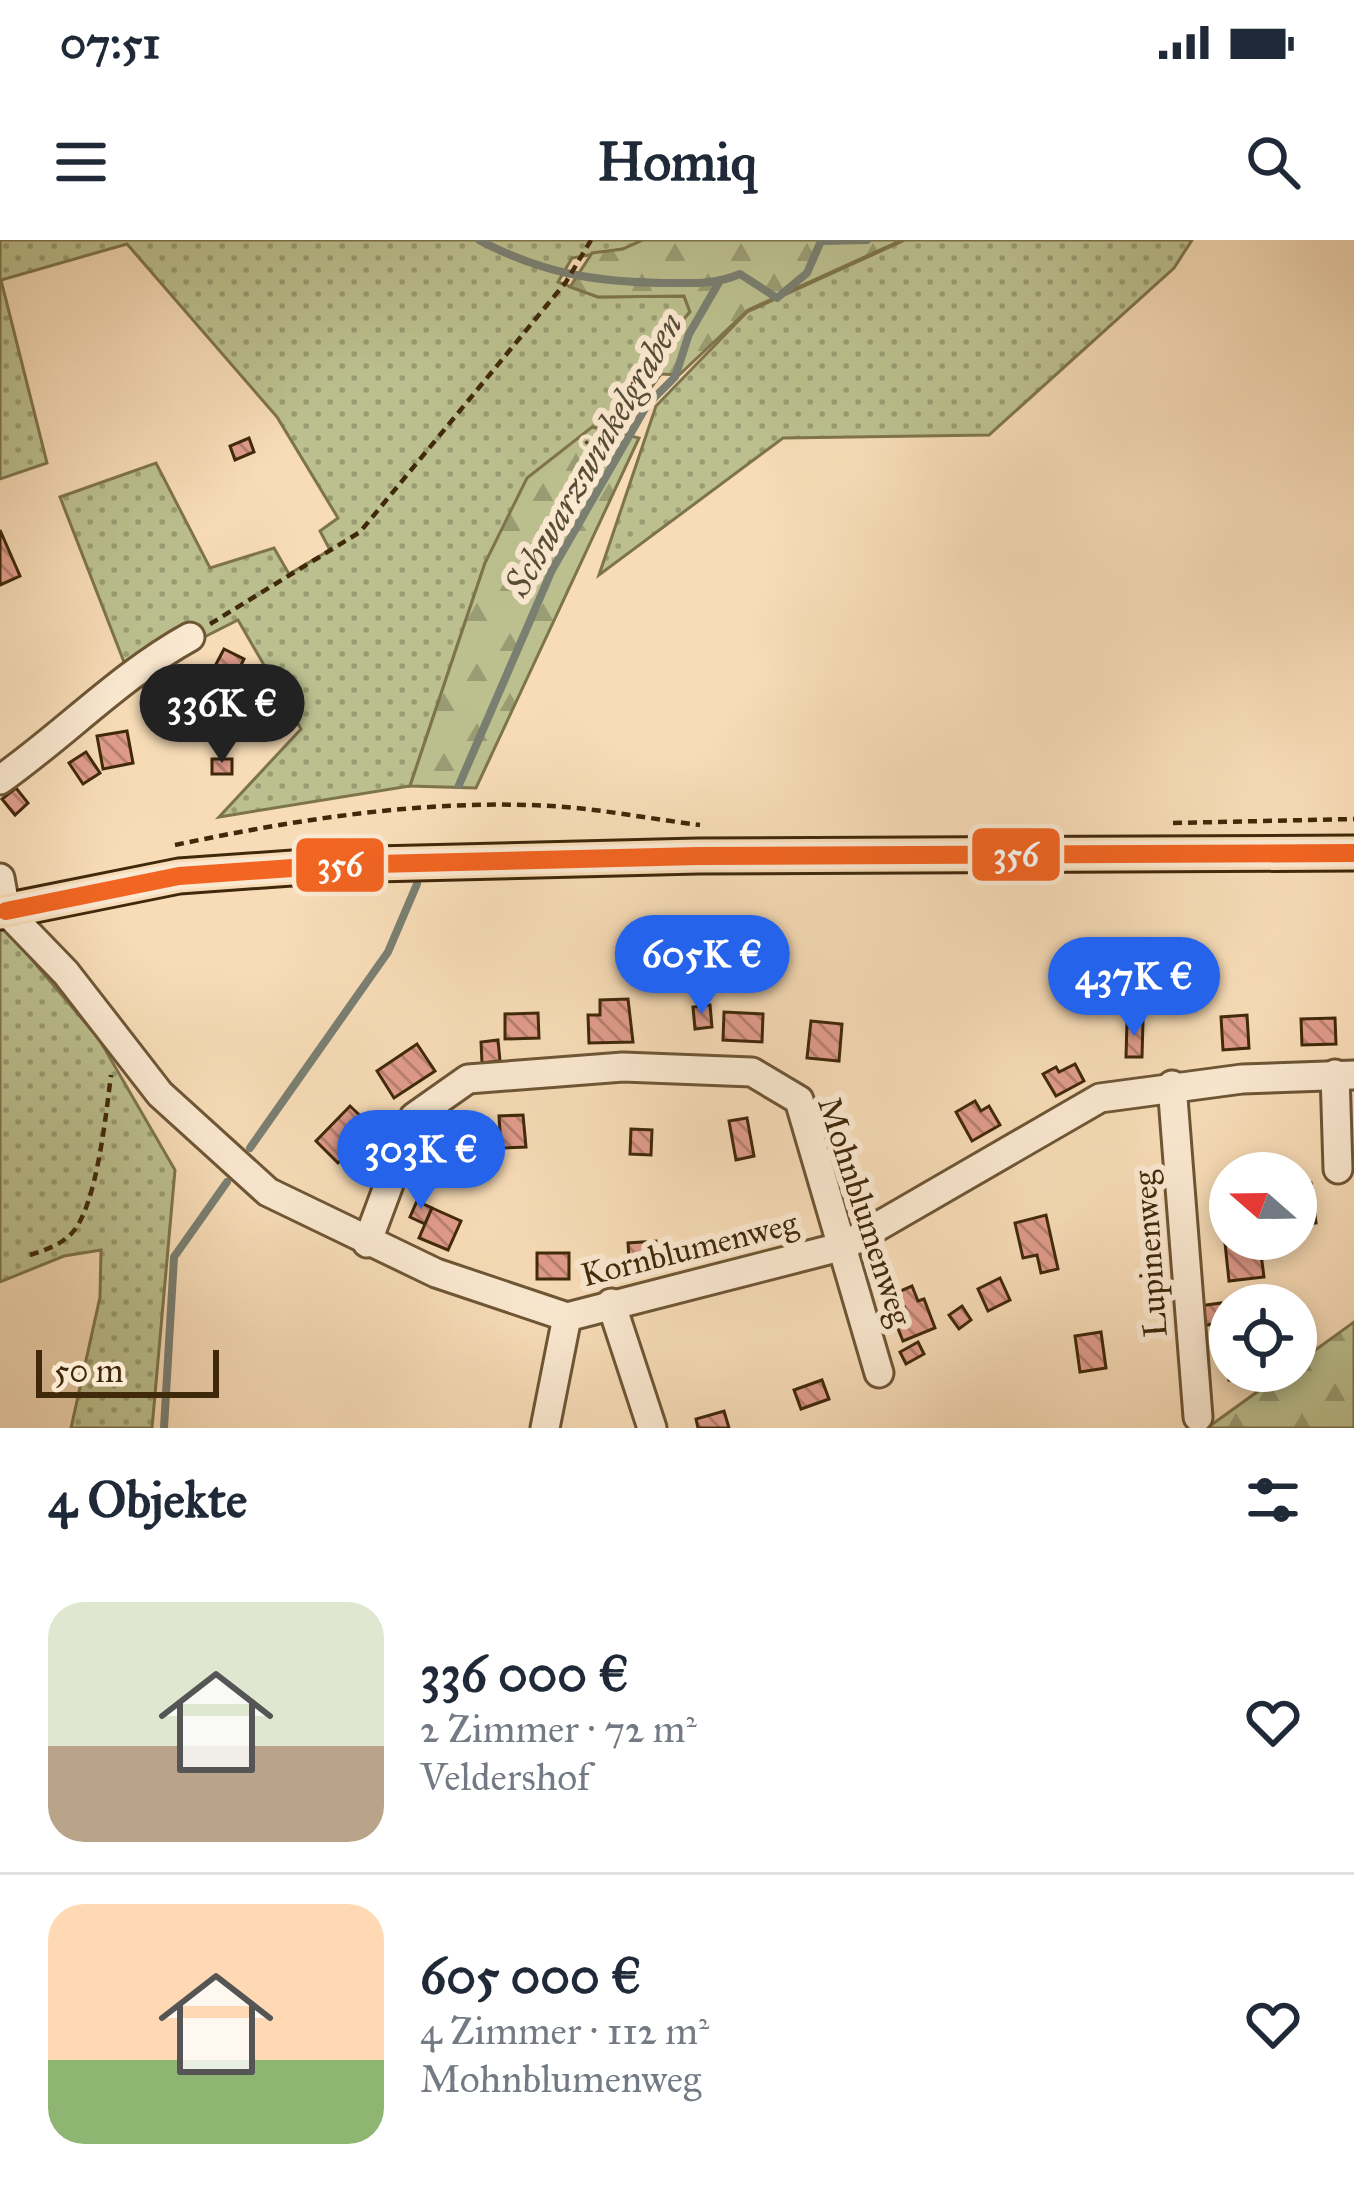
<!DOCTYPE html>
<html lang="de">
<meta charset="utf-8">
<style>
body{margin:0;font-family:"IM FELL Great Primer",serif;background:#f6f6f7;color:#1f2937;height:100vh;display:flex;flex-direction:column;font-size:45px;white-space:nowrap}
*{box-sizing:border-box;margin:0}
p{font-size:39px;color:#747a83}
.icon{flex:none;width:66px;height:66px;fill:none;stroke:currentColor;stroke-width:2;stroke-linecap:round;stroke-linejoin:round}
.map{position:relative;height:1188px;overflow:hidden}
.sheet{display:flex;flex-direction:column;background:#fff;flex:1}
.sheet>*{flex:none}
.needle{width:78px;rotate:290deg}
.controls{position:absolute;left:1209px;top:912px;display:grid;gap:24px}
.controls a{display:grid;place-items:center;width:108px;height:108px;border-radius:50%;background:#fff;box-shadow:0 6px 18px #0003;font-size:60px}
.scale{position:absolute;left:36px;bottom:30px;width:183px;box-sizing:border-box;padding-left:12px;border:6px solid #40290a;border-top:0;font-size:33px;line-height:42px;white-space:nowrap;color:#40290a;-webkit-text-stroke:9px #fae8d0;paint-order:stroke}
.price{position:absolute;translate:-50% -102px;padding:0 27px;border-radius:42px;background:#2563eb;color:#fff;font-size:39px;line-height:78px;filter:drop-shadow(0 3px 6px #0008)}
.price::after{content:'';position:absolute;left:50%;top:72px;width:36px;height:27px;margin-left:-18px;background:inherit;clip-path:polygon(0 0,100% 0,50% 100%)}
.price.active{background:#222;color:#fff}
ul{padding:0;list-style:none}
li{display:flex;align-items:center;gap:36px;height:300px;padding:0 48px}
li+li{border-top:3px solid #e0e1e3}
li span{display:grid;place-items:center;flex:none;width:336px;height:240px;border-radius:36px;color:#555}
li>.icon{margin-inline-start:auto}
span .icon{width:144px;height:144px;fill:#fffc;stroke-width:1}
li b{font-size:51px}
h2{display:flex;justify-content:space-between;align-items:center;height:144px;padding:0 48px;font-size:51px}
.status{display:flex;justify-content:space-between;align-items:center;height:84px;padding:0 60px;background:#fff;direction:ltr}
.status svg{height:33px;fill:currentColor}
header{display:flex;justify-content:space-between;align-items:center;height:156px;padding:0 48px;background:#fff;font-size:54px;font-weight:700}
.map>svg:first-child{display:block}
.grass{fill:url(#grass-dots);stroke:#7e744c;stroke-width:3}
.forest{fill:url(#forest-firs);stroke:#7e744c;stroke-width:3}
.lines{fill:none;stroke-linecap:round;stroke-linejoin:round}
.stream{stroke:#7a7f72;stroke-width:8}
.building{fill:url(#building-back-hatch);stroke:#40290a;stroke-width:3}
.minor-casing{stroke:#6e5635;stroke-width:33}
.major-casing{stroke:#40290a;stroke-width:39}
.path{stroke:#40290a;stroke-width:4.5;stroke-dasharray:9 6;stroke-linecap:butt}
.minor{stroke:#fae8d0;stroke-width:27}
.major{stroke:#f7dcb7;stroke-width:33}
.bus-1-casing{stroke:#fae8d0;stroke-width:27}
.bus-1{stroke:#f26522;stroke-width:18}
.labels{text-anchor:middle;stroke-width:12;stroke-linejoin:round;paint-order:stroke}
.street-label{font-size:33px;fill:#40290a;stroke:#fae8d0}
.water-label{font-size:36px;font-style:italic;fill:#584d36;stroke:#fae8d0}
.line-badge{stroke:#fae8d0;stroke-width:4.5}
.badge-label{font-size:33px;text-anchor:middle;font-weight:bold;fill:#fff}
</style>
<div class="status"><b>07:51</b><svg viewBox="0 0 49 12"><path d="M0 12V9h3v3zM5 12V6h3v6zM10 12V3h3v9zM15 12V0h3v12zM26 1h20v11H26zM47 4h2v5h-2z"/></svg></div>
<header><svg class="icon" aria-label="menu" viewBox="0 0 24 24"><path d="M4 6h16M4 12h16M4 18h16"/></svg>Homiq<svg class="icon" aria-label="search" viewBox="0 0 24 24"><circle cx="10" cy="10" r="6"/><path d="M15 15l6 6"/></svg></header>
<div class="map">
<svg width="1354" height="1188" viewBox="0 0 1354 1188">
<defs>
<pattern id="grass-dots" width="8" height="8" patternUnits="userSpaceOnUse" patternTransform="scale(3)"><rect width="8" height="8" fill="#bcc08f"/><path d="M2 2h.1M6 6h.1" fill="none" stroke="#9a9c73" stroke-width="1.8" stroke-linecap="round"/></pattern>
<pattern id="forest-firs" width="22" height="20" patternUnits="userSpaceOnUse" patternTransform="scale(3)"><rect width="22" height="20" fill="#bcc08f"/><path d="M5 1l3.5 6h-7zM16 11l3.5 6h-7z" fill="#9a9c73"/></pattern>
<pattern id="building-back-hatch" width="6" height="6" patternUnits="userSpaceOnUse" patternTransform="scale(3)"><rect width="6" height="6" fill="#e09c8b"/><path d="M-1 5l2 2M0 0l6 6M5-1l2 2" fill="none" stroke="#b77f70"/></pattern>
</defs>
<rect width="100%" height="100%" fill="#f7dcb7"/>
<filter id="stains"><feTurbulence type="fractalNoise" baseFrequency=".00167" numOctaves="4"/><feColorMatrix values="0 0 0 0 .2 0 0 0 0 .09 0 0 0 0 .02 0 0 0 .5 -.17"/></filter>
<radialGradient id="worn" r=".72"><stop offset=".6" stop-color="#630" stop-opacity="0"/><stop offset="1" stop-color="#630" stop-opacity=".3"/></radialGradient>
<g class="grass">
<path d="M0,0H643L623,9L572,18L558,42L598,57L684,56L690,72L659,108L661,134L618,193L592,188L485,323L410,546L219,577L301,489L238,380L129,435L60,257L156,223L210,328L274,308L289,334L330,310L320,291L338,278L277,177L127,4L1,40L47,223L0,239Z"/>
<path d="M905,0H1192L1174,28L989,195L783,198L599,335L656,166L747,72Z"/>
<path d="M6,689L99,799L175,930L152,1188H71L100,1057L101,1010L64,1016L0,1042V691Z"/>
</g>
<g class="forest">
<path d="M643,0H902L748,70L679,135L661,134L659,108L690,72L684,56L598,57L570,47L592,13L623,9Z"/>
<path d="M592,187L639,198L476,548L410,546L485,323L527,238Z"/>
<path d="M1354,1082V1188H1207L1286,1131H1296V1124Z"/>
</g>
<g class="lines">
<g class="stream">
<path d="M479,0C541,33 595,42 664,43C692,43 714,45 740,34L777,58L807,33L821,1L867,0"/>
<path d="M459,545L552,330L647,165L675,137L689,94L718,44"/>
<path d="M250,908L388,712L417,644"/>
<path d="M164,1188L174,1017L227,942"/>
</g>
</g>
<g class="building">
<path d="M249,198L254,212L235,220L230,206Z"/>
<path d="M0,290L20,336L0,345Z"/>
<path d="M224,409L244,419L235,438L214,428Z"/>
<path d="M190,432L213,463L187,482L164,451Z"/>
<path d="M127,491L133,523L103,529L97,496Z"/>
<path d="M86,512L100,533L83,544L69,523Z"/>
<rect x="212" y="519" width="20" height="15"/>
<path d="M16,548L28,563L15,575L2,559Z"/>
<path d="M1096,712L1098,729L1084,730L1083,713Z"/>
<path d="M628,759L633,802L589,803L588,775H600V760Z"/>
<path d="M710,765L712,787L695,789L693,767Z"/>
<path d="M724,772L763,774L762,802L723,800Z"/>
<path d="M538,773L539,798L505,799V774Z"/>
<path d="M1247,775L1249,808L1223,810L1221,777Z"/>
<path d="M1335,778L1336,804L1302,805L1301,779Z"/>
<path d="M811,781L842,784L839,821L807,818Z"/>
<path d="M1127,781H1143L1142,817H1126Z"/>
<path d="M498,800L500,821L482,823L481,802Z"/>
<path d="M417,804L435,831L394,858L377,831Z"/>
<path d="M1075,824L1084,841L1056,856L1043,834L1056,827L1059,832Z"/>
<path d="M975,861L981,871L989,866L1000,885L972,901L956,872Z"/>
<path d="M350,866L373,888L338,923L316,901Z"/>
<path d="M523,875L526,907L501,908L499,876Z"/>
<path d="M747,878L754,916L736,920L729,881Z"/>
<path d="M631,889L652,890L651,915L630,914Z"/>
<path d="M1311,943L1316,983L1296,985V944Z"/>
<path d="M417,961L432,968L425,984L410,977Z"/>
<path d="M432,968L461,981L448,1010L419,998Z"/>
<path d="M1046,975L1058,1029L1041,1033L1037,1015L1023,1018L1015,983Z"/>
<path d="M1259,999L1264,1037L1229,1041L1225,1003Z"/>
<path d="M656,1001L658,1031L630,1033L628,1003Z"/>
<rect x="537" y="1013" width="32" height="26"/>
<path d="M1000,1038L1010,1060L988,1071L978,1049Z"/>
<path d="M912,1046L918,1061L924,1059L935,1088L903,1101L893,1076L906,1071L898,1052Z"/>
<path d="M1221,1063L1224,1082L1202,1086L1199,1066Z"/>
<path d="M962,1066L971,1080L959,1089L949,1075Z"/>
<path d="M1101,1092L1106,1128L1080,1132L1075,1096Z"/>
<path d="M1230,1098V1131H1262L1263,1136L1229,1140L1224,1099Z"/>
<path d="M918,1102L924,1114L906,1124L900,1112Z"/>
<path d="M822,1140L829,1159L801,1169L794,1150Z"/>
<path d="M724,1171L729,1188H698L696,1179Z"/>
</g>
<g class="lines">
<defs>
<g id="minor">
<path d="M0,540C65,494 121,435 190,397"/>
<path d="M0,638L6,671L66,733L160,854L268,952L436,1033L567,1077L844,1006L1100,858L1242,839L1354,835"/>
<path d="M1335,834L1338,929"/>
<path d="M1172,845L1198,1177"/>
<path d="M367,1003L414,877L468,839L623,827L752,832L799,860L879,1133"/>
<path d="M611,1063L652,1188"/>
<path d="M545,1188L567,1077"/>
</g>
<path id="major" d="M0,672L179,636L334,625L698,616L1354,613"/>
</defs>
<use href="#minor" class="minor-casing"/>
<use href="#major" class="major-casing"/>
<g class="path">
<path d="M210,384L360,292L566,42L591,0"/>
<path d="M1173,583L1354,579"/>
<path d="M175,605C298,579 427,559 552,566C601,569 651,579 700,585"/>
<path d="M30,1015C45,1010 61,1005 72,993C97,966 106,873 111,835"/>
</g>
<use href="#minor" class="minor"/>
<use href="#major" class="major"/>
<defs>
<path id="bus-1" d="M6,671L179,636L334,625L698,616L1354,613"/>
</defs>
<use href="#bus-1" class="bus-1-casing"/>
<use href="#bus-1" class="bus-1"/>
</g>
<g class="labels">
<g class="street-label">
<text transform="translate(866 971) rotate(72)" y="12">Mohnblumenweg</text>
<text transform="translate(689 1008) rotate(-14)" y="12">Kornblumenweg</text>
<text transform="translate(1149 1014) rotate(-94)" y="12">Lupinenweg</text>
</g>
<g class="water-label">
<text transform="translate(593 214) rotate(-60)" y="13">Schwarzwinkelgraben</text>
</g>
</g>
<g class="line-badge">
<rect x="970" y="586" width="92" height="57" rx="12" fill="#f26522"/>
<rect x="294" y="596" width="92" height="58" rx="12" fill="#f26522"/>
</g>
<g class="badge-label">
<text x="1016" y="626">356</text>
<text x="340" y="636">356</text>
</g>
<rect width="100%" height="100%" filter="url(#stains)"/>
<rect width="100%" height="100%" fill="url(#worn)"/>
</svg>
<div class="controls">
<a><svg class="needle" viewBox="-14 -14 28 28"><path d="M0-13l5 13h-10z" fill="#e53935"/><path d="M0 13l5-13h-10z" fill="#747a83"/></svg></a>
<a><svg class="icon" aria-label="locate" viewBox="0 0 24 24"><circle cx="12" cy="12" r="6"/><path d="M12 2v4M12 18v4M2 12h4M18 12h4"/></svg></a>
</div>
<div class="scale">50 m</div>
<b class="price active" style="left:222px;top:526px">336K €</b>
<b class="price" style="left:702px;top:777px">605K €</b>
<b class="price" style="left:1134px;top:799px">437K €</b>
<b class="price" style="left:421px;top:972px">303K €</b>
</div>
<section class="sheet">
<h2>4 Objekte<svg class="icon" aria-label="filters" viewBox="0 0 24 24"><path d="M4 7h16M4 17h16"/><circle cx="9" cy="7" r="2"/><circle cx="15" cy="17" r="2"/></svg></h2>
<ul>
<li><span style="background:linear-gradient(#dfe7d0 60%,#b9a48a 0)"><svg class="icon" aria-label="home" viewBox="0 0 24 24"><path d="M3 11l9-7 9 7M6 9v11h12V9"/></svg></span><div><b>336 000 €</b><p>2 Zimmer · 72 m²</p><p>Veldershof</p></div><svg class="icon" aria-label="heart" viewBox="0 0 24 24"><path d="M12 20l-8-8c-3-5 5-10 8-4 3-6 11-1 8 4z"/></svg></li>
<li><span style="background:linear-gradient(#ffd9b3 65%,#8fb573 0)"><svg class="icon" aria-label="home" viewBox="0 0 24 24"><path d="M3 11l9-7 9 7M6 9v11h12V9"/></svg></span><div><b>605 000 €</b><p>4 Zimmer · 112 m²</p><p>Mohnblumenweg</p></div><svg class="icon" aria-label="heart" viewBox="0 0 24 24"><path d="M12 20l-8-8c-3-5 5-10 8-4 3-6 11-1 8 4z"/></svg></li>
</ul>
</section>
